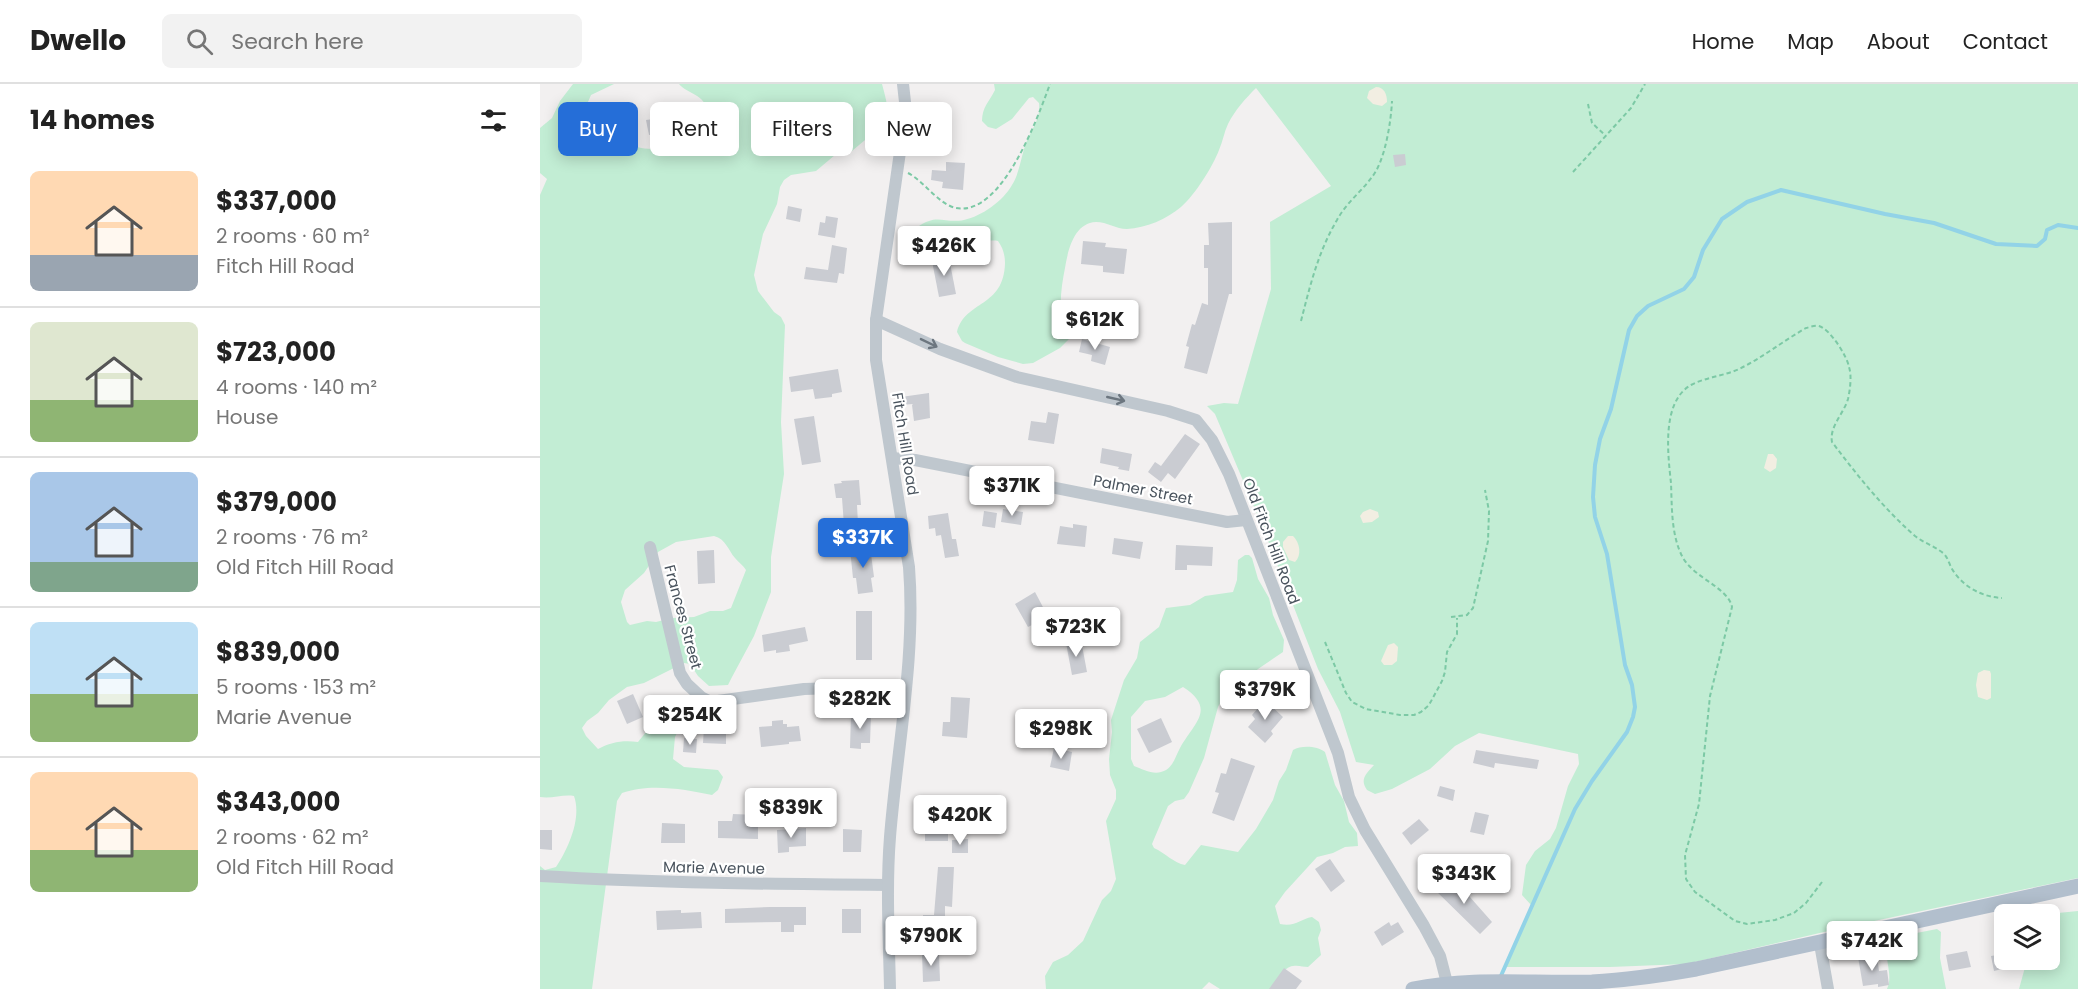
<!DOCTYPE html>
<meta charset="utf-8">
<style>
body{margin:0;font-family:Poppins,sans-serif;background:#f2f2f2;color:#222;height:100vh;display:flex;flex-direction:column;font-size:22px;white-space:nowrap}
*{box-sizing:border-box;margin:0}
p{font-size:20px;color:#767676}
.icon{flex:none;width:33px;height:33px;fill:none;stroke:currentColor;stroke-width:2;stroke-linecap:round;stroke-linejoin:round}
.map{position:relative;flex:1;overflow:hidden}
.drawer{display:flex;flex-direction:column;background:#fff;width:540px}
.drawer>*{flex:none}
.banner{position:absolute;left:18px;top:18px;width:570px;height:54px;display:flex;gap:12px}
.controls{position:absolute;left:1454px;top:820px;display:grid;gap:12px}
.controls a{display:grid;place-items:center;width:66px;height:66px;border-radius:9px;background:#fff;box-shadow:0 3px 15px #0003;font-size:30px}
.price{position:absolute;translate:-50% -51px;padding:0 14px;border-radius:6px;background:#fff;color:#222;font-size:20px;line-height:39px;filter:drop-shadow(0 2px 3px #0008)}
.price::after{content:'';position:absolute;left:50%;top:36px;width:18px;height:14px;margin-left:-9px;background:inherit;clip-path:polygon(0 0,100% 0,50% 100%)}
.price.active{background:#256ed8;color:#fff}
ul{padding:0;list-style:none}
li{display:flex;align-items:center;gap:18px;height:150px;padding:0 30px}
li+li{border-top:2px solid #e0e0e0}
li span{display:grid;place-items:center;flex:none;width:168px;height:120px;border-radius:9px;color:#555}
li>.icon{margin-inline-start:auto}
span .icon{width:72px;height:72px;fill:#fffc;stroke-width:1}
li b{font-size:26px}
h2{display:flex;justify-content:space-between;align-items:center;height:72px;padding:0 30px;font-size:26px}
.tag{padding:0 21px;border-radius:9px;background:#fff;box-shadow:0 3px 15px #0003;font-size:21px;line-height:54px}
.tag.active{background:#256ed8;color:#fff}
header{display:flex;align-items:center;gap:36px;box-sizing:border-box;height:84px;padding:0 30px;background:#fff;border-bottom:2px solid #e0e0e0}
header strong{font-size:28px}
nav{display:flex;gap:33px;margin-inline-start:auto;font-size:21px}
.search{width:420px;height:54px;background:#f2f2f2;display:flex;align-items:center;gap:15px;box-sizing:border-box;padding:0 21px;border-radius:9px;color:#767676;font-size:22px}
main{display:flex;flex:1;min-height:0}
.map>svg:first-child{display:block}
.green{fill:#c2edd4;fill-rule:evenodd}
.sand{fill:#f2eee2}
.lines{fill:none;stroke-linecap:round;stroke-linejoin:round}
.stream{stroke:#92d3e7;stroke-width:4}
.building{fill:#caccd2}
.path{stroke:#7cc9a5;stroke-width:2;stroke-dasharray:4.5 3;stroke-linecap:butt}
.minor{stroke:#bfc7ce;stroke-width:12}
.major{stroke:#b2bfcd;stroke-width:15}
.oneway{stroke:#6c767f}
.labels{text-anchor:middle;stroke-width:4.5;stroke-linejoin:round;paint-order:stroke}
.street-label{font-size:15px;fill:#49535d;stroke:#fff}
</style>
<header>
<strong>Dwello</strong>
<div class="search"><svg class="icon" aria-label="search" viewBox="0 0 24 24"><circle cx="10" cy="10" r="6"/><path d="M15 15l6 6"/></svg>Search here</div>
<nav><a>Home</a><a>Map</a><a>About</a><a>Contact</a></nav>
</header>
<main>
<section class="drawer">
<h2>14 homes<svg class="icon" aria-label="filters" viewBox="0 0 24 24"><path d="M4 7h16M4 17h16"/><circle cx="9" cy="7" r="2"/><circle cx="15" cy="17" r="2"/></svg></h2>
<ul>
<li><span style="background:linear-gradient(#ffd9b3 70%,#9aa5b1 0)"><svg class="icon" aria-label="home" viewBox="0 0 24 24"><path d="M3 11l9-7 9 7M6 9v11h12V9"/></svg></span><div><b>$337,000</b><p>2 rooms · 60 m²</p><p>Fitch Hill Road</p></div></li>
<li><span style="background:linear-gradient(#dfe7d0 65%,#8fb573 0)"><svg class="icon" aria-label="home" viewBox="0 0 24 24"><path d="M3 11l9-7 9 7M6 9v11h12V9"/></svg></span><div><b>$723,000</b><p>4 rooms · 140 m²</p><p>House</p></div></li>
<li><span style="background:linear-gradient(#a9c7e8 75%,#7fa58c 0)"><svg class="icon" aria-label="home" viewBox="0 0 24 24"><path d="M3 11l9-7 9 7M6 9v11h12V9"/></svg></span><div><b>$379,000</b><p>2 rooms · 76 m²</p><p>Old Fitch Hill Road</p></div></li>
<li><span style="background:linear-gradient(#bfe0f5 60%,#8fb573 0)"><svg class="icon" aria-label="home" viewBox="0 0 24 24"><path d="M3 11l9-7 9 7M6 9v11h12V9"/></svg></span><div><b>$839,000</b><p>5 rooms · 153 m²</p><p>Marie Avenue</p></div></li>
<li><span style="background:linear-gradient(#ffd9b3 65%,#8fb573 0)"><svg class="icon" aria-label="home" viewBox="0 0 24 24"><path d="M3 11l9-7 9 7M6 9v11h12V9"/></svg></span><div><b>$343,000</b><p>2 rooms · 62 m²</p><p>Old Fitch Hill Road</p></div></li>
</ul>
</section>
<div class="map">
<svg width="1538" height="905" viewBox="0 0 1538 905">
<rect width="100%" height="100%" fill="#f2f0f0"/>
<g class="green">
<path d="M33,0H74L51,11L38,41L40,49C60,63 61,55 80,59C99,64 115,69 135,60C140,58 147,56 151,51C157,44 162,34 166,27C167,11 147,10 139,0H342C346,15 350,28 347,44L325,56L312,67L295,71L276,87L251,91L244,96L240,103L237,120L223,150L214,191L218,207L234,228L241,233L245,241L241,338L244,390L231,473V508L214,552L192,593L188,601L169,602L158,592L150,580L144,579L104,599L87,603L69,616L58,629L47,637L42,644L46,652L58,665C71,658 83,656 98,658C109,645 120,628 138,627L145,633L135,653L133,675L144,683L178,686L183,693L178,706L172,711C145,705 109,699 82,709L77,717L52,905H0V782L5,786L16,783C28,765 42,734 34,712C23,710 12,715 0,713V111L7,95L0,89V44L12,34L20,17ZM174,452C186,455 188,466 195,474C199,479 203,481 206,486L191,524L183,527H170L154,533L132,534L116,538L107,537L90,541L87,538L81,518L85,506L104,489L118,468L136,458Z"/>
<path d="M454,0H1538V794L1301,844L1146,880L1070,883H964L992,822L982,811L986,781L995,767L1010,755L1016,744L1028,702L1039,680L1038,670L939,649L915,662L890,685L852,705L835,710L827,706C819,695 827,689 834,681L816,678L800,628L778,585L723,444L675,330L667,322L684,319L698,320L731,205L730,138L791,102L716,4C706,14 695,26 688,40C684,48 683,57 679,66C673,82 655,111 641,123C627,135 606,144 587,145C576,145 567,138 556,138C534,139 528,166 525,184C522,199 519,218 522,234C524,242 530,245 529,255L520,264L493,279L483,280L458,273L425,259L422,257L417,248C425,216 464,224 465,179C465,171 463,164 458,157C437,153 382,181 369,155C370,150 372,148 376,144C398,128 403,140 424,136C442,132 463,117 472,101C479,90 481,74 485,62C490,46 501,37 499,19L493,13L489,14L472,35L456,45L448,43L442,37C442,23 449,18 455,6Z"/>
<path d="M705,471H709L712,474L718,495L729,514L733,531L744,556L743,568L718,585L705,597L693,602L686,607L678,623L664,674L649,708L644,715L635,717L628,722L612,760L614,764C625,769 634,779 645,781L661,761L698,768L716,745L733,716L739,697L746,686L753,666C762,661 777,662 785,668L795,701L804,717L809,738L817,749L818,762L805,763L793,769L777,773L745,808L735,822L740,840C756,843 760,835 772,833L779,838L781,846L778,854L781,871L768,883C763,883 759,881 753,882C743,883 739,896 736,905H680L669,898L662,905H506L505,892L513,878L528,871L543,857L562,816L571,807L576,795L566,737L576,715V706L570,691L569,675L572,648L571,636L584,596L597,574L600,558L619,543L626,524L650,521L665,512L693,508L697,496L698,476ZM643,603C677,625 654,639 640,664C635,673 633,685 621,688C613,691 602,685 594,682L591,675V633L605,617L625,613Z"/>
<path d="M1538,827V905H1479L1487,876H1509V831H1498Z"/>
<path d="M1397,845L1401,848L1400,874L1406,905H1347C1354,891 1343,874 1348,858L1356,853Z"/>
</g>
<g class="sand">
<path d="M836,3C844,3 847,10 847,18L842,22L833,20L827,14L829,7Z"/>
<path d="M1228,370H1233L1237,375L1236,384L1230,388L1224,384Z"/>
<path d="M830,425L838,428L839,433L832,438L823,439L820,432L823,428Z"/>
<path d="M748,452H753C760,459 762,471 755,478L749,476L743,463V458Z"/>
<path d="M854,559L858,563L857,577L852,581H844L841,577L848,561Z"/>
<path d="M1444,586L1450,587L1451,590V614L1447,616L1438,613L1436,601L1438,589Z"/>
</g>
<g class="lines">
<path class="stream" d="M960,894L1035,725L1052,697L1087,648L1093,633L1095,623L1092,601L1085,581L1067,470L1055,433L1053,413L1055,381L1060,355L1071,325L1089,246L1097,232L1108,222L1144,205L1154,193L1163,166L1182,135L1207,118L1241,106L1345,130L1394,139L1456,160L1497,162L1505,155L1507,146L1518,141L1538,144"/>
</g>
<g class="building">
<path d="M135,32L137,47L109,51L106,36Z"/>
<path d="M865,70L866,81L855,83L853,71Z"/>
<path d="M406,78L425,79L423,106L402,104L403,98L391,96L392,86L406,87Z"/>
<path d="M248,122L262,125L260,138L246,135Z"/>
<path d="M286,132L298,134L295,154L278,151L280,138L285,139Z"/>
<path d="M692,138V210H689L667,290L644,284L649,263L646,262L652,240L655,241L662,219L668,221V184H664V161H669L668,139Z"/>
<path d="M543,157L566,159L565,163L587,165L584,190L563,188V182L541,180Z"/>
<path d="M292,161L307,164L304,190L299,189L297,199L264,195L266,183L288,186Z"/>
<path d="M409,174L416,210L399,213L392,177Z"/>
<path d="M542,255L570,263L565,281L551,277L552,271L539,268Z"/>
<path d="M298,285L302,308L292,310V313L275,315L273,305L251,308L249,293Z"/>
<path d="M389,309L390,334L374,337L372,321L373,320L361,321V313Z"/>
<path d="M508,328L519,330L514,360L488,356L491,337L506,339Z"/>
<path d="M274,332L281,378L262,381L254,335Z"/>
<path d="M645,350L660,360L635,395L628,389L621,398L608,388L615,378L621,382Z"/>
<path d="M562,364L592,370L589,387L578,385L579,383L560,379Z"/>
<path d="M319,396L321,421H317L318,440L304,441L302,414H296L294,400L302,399L301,397Z"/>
<path d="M463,425L483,428L481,441L461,438Z"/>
<path d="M444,427L457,429L455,444L442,442Z"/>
<path d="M408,429L412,455H416L419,472L405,474L401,451L396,452L395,444L389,445L388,432Z"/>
<path d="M533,440L547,442L545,463L517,460L520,442L533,444Z"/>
<path d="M574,454L603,458L600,475L572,470Z"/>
<path d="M636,461L673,463L672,482L647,481V486H635Z"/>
<path d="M330,462L334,493L331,494L333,508L318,510L316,494H313L310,465Z"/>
<path d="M174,466L175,499L158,500L157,467Z"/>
<path d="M495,508L514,544L505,549L498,538L488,543L475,520Z"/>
<rect x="316" y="527" width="16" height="49"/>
<path d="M265,543L268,557L249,561L250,567L236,569V566L224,568L222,551Z"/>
<path d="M541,556L547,588L532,591L526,559Z"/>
<path d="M93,610L103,633L87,640L77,617Z"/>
<path d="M411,613L430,614L427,654L402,652L403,638H410Z"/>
<path d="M725,616L743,633L731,647L733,650L725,659L708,643L715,635L712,631Z"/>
<path d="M311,630L331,631L330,659H321V665L310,664Z"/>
<path d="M621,634L632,658L609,669L597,645Z"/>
<path d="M243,636V640H247V643L259,642L261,657L249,658V660L221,663L219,643L232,642V637Z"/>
<path d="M544,639L556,641L555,649L560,650L558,663L530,659L532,640L544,641Z"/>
<path d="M164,643H186V660L163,659Z"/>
<path d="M144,654L157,655L156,669L143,668Z"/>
<path d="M514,664L532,668L529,687L510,683Z"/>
<path d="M936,666L999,676L997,685L955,679L954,684L933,679Z"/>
<path d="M691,674L715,682L694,737L672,729L679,709L675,708L681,689L686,690Z"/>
<path d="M900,702L915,706L913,717L897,712Z"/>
<path d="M935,728L949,731L944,751L930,748Z"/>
<path d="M193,730L218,731V755L178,754V737H192Z"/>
<rect x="385" y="735" width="23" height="22"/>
<path d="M879,735L889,746L871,761L862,749Z"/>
<path d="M122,739L145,740V759H121Z"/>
<path d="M266,744V762L249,763V768L238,769L237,746Z"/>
<path d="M303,745L322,746L321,768H303Z"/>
<path d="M0,746H12V766L0,765Z"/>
<path d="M428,755V769H412V756Z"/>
<path d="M790,775L805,797L791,808L775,785Z"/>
<path d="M398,783H414L412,823L405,822V848H383V831H394Z"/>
<path d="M904,795L909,800L914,795L952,838L940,850L894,805Z"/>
<path d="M230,823H266V841H254V848H241V838L185,839V825Z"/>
<rect x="302" y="825" width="19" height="24"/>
<path d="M141,826V829L161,828L162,844L117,846L116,827Z"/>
<path d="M849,838L851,842L858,838L864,848L842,862L834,848Z"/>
<path d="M410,855H424V868H409Z"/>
<path d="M1427,867L1431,883L1409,887L1406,871Z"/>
<path d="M382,869H399L400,897L383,898Z"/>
<path d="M1463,870L1466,884L1454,887L1451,872Z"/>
<path d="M1337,871L1339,887L1347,886L1349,901L1338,903V900L1323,902L1318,873Z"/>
<path d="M744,884L762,897L756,905H729Z"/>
</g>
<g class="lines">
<g class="path">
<path d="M1048,20L1052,39L1066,52"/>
<path d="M1033,88L1091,24L1105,0"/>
<path d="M368,89C385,98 398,120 416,124C462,133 498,33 510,0"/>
<path d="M761,237C770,202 778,168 797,136C806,119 821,108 832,93C845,77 851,38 852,17"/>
<path d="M911,533L927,531L933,524L948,457L949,427L945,406"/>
<path d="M785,558L806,609L812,618L826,625L860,631H874L881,628L889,621L902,597L905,588L907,568L917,550V534"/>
<path d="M1282,798L1266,819L1254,829L1235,836L1207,840L1195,837L1155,808L1146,795L1145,771L1159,720L1170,612L1192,523C1188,503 1153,494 1142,472C1131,450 1132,423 1131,399C1128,371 1121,318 1151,301C1166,293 1184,292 1199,285C1222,274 1243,257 1266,244C1270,243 1275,241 1279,242C1290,245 1307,272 1309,283C1312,292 1310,306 1308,315C1304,329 1289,343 1292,358C1317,391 1344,425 1375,452C1384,459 1394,462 1403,469C1408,473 1409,480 1412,485C1423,503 1442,513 1462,514"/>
</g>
<g class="minor">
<path d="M336,236L400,265L477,293L628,327L656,336L672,356L689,390L798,669L809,713L825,746L884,842L900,872L907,899"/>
<path d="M352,374L375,376L687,438L706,436"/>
<path d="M110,463L140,589L147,600L161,613L169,617H178L264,605L365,602"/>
<path d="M0,792C116,799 232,800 348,801"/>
<path d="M1280,860L1288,905"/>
<path d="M350,905C349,855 346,804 350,753C357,664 376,573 369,483L336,276V236L362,54L365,18L363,0"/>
</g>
<path class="major" d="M873,905C933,893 992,900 1052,898C1087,896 1122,891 1156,885L1538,802"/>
</g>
<defs><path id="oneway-shaft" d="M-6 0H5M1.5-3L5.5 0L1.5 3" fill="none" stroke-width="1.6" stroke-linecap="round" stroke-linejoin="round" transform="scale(1.5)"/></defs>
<g class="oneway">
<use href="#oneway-shaft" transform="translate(389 259) rotate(26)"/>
<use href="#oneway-shaft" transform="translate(576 315) rotate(13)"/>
</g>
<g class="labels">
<g class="street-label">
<text transform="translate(365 360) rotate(81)" y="5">Fitch Hill Road</text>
<text transform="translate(603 406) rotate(11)" y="5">Palmer Street</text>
<text transform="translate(731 457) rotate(69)" y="5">Old Fitch Hill Road</text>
<text transform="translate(143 533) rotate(75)" y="5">Frances Street</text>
<text transform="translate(174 784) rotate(1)" y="5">Marie Avenue</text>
</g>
</g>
</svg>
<div class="controls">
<a><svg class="icon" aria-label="layers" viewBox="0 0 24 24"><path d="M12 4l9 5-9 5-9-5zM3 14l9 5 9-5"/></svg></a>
</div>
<b class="price" style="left:404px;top:193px">$426K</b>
<b class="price" style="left:555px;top:267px">$612K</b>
<b class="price" style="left:472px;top:433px">$371K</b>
<b class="price active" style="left:323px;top:485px">$337K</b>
<b class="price" style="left:536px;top:574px">$723K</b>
<b class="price" style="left:725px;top:637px">$379K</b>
<b class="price" style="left:320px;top:646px">$282K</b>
<b class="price" style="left:150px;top:662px">$254K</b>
<b class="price" style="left:521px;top:676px">$298K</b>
<b class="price" style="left:251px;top:755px">$839K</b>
<b class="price" style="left:420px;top:762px">$420K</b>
<b class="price" style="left:924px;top:821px">$343K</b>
<b class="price" style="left:391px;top:883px">$790K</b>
<b class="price" style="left:1332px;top:888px">$742K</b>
<div class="banner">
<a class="tag active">Buy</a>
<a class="tag">Rent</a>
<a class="tag">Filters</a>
<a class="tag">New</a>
</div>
</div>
</main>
